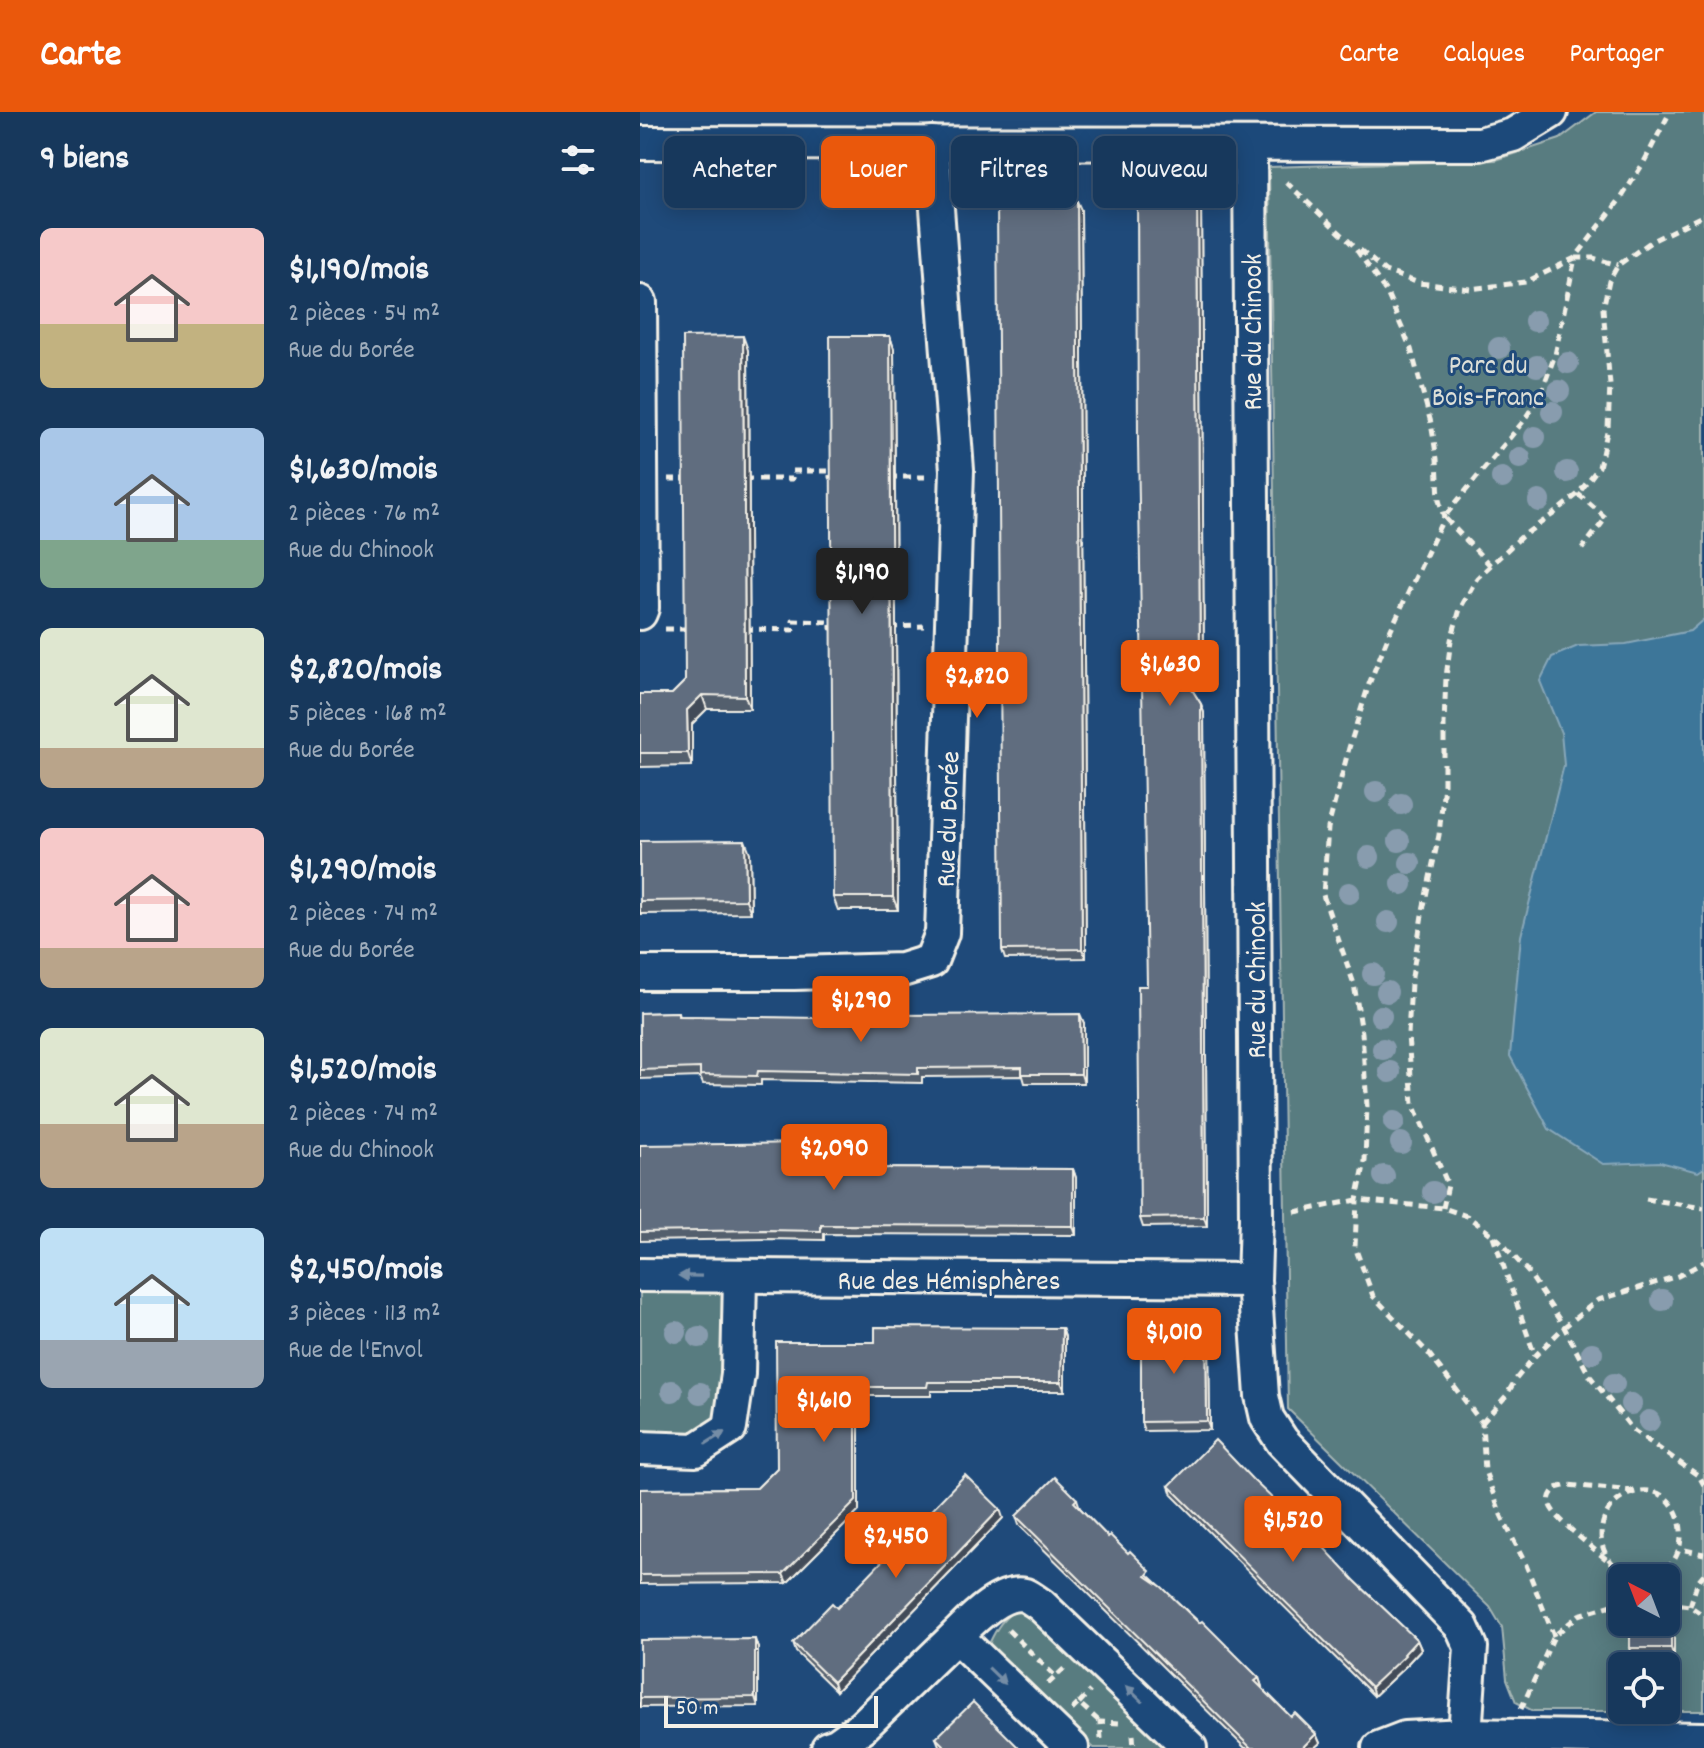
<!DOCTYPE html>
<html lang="fr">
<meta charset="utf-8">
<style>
body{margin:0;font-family:Dekko,sans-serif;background:#203f62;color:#f1f3f6;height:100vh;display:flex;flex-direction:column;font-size:30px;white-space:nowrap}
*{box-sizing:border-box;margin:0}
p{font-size:26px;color:#9eacbb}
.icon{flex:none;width:44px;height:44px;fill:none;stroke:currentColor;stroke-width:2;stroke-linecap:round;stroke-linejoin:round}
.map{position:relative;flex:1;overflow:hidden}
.side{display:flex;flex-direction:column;background:#17385c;width:640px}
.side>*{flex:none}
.top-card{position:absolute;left:24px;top:24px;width:760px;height:72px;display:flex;gap:16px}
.needle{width:52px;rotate:318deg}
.buttons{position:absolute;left:968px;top:1452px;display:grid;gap:16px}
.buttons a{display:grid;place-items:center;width:72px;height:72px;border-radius:12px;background:#17385c;box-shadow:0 4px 20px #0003,0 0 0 2px #365272;font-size:40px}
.scale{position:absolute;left:24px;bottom:20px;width:214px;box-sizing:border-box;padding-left:8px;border:4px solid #f4f1e8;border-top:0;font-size:22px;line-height:28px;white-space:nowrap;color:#f4f1e8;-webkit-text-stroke:6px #1f4a7a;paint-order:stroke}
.price{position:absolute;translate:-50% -68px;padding:0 18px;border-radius:8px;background:#ea580c;color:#fff;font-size:26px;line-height:52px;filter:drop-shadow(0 2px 4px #0008)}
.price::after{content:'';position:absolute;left:50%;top:48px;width:24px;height:18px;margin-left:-12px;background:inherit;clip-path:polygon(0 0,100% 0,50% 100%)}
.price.current{background:#222;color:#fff}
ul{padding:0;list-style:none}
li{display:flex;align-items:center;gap:24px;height:200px;padding:0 40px}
li span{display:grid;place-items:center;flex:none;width:224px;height:160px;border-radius:12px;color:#555}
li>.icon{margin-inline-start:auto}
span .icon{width:96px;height:96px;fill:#fffc;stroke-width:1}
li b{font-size:34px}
h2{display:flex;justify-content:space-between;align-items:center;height:96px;padding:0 40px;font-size:34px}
.pill{padding:0 28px;border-radius:12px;background:#17385c;box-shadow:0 4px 20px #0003,0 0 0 2px #365272;font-size:28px;line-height:72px}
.pill.current{background:#ea580c;color:#fff}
header{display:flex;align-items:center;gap:48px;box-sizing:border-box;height:112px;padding:0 40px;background:#ea580c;color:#fff}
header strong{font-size:38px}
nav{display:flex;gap:44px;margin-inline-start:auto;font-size:28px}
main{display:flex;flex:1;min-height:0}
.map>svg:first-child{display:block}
.green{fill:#587b80;stroke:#a6b6b4;stroke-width:2;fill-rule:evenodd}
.water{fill:#3e7699;stroke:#87a7b9;stroke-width:2}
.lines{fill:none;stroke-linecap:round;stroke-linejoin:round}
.minor-casing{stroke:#f4f1e8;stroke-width:38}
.path{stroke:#f4f1e8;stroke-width:5;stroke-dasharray:8 6;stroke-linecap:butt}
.minor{stroke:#1f4a7a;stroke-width:32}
.tree{fill:#889cae}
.wall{fill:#535e6d;stroke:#f4f1e8;stroke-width:2}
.shaded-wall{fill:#434c59;stroke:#f4f1e8;stroke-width:2}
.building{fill:#606d7f;stroke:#f4f1e8;stroke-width:2}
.oneway{fill:#748da6}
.labels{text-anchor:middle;stroke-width:6;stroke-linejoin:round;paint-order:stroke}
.street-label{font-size:28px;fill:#f4f1e8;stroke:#1f4a7a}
.park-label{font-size:28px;fill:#dddfd8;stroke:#1f4a7a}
</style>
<header>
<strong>Carte</strong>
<nav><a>Carte</a><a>Calques</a><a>Partager</a></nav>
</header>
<main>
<section class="side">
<h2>9 biens<svg class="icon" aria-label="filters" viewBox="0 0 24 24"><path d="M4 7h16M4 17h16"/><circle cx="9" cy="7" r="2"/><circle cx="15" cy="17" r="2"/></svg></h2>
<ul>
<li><span style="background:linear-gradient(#f6c9c9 60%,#c2b280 0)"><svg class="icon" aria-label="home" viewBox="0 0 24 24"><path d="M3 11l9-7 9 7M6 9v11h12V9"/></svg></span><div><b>$1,190/mois</b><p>2 pièces · 54 m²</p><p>Rue du Borée</p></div></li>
<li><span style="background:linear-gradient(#a9c7e8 70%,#7fa58c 0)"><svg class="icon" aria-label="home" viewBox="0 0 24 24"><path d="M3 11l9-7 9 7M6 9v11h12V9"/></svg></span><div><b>$1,630/mois</b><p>2 pièces · 76 m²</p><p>Rue du Chinook</p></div></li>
<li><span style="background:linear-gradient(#dfe7d0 75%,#b9a48a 0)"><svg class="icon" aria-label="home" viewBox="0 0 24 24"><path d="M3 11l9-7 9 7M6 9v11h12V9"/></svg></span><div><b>$2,820/mois</b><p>5 pièces · 168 m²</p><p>Rue du Borée</p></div></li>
<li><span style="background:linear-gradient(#f6c9c9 75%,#b9a48a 0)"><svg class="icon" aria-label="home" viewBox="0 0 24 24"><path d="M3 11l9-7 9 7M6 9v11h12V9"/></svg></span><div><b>$1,290/mois</b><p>2 pièces · 74 m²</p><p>Rue du Borée</p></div></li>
<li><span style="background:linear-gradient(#dfe7d0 60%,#b9a48a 0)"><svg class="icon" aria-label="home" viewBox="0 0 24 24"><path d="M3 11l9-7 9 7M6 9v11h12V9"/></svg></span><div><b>$1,520/mois</b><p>2 pièces · 74 m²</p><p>Rue du Chinook</p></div></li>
<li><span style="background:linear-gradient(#bfe0f5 70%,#9aa5b1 0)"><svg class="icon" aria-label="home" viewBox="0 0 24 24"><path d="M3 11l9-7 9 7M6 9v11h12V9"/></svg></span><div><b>$2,450/mois</b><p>3 pièces · 113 m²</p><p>Rue de l'Envol</p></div></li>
</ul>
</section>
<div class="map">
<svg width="1064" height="1636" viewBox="0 0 1064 1636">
<rect width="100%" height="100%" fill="#1f4a7a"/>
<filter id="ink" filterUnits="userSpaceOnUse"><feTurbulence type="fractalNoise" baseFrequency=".0125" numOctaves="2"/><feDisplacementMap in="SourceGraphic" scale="16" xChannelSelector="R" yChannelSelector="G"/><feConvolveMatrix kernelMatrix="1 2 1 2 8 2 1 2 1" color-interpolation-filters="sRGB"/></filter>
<g filter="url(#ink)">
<g class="green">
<path d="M956,0H1064V1599H893L876,1590L867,1567L862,1515L850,1495L648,1297L629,55L856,48L920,27ZM982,1466H1026V1510H982ZM982,1554H1026V1598H982Z"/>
<path d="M0,1163L100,1165L90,1316L0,1336Z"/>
<path d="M379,1498L393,1505L532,1636H454L354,1541L349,1532C355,1519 364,1502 379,1498Z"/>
</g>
<path class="water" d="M1064,507V1056L1058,1060L1020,1050L963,1052L909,1017L870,944L881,824L924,653L921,621L900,569L912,545L938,534L986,532L1050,519Z"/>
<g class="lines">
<defs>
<g id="minor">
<path d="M0,31L840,32L873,23L911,0"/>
<path d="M610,32L616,1107L614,1168L622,1284L627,1306L642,1329L822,1515L831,1535L825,1623"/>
<path d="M0,190L2,496L0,501"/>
<path d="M0,861H154L262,858L291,849L302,821L317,358L292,31"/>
<path d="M0,1163L614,1168"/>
<path d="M0,1336L56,1338L90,1316L98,1262L100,1165"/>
<path d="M188,1636L197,1633L222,1615L316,1524"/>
<path d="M432,1636L316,1524C331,1509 361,1477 385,1483C390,1485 396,1490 401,1493L550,1636"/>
<path d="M739,1636L765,1626L825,1623L1064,1627"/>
</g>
</defs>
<use href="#minor" class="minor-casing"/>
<g class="path">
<path d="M646,70L713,133L747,181L771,237L791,311L797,347L799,388L804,405L751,517L729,572L709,636L688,716L683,783L714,872L722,921L727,994L725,1049L717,1088L715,1135L733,1184L789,1242L842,1311L845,1359L861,1403L886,1453L914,1524"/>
<path d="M720,138L745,159L779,171L830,177L886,170L935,146L982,85L1004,50L1030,0"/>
<path d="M249,365H287"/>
<path d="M28,367H50"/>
<path d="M104,367H152V359H190V365H195"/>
<path d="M938,382L966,406L942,437"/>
<path d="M850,453L804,405L882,311L900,284L915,243L935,146H953L978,153"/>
<path d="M250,515L284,514"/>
<path d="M25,517H51"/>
<path d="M105,517L153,518V509L191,510V516H196"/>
<path d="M1006,1087L1064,1096"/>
<path d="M803,1096L808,1073L773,992L768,923L771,871L782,803L799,723L804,672V612L806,565L811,528L820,497L837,466L881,425L912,403L938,382L959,355L968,316L970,273L963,197L969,169L978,153L1012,129L1064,103"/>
<path d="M655,1100L717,1088L803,1096L827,1104L859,1128L889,1161L924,1215L949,1263L994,1319L1059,1364L1064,1373"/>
<path d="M853,1124L895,1244"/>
<path d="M842,1311L866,1284L876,1267L895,1244L924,1215L958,1188L1038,1164L1064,1150"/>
<path d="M1045,1438L1064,1442"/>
<path d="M966,1447C955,1438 913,1405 910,1393C908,1386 911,1381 916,1376L927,1373L995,1379"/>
<path d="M998,1466C970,1459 953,1433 965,1405C969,1395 977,1388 987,1383C1043,1358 1064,1451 1009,1466"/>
<path d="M1026,1491L1050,1494L1064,1504"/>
<path d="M1050,1494L1058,1469L1064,1462"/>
<path d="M368,1518L415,1564"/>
<path d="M408,1572L426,1555"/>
<path d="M439,1591L450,1579"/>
<path d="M881,1597L914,1524L939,1503L982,1490"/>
<path d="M432,1598L439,1591L460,1610"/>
<path d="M493,1623L494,1636"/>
<path d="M461,1627L460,1610L481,1611"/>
</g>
<use href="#minor" class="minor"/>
</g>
<g class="tree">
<circle cx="895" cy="209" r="11"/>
<circle cx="859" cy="236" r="11"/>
<circle cx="928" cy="251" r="11"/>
<circle cx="897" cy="254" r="11"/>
<circle cx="919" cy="279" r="11"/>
<circle cx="912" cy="300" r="11"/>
<circle cx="895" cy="325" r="11"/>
<circle cx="880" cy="346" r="11"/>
<circle cx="927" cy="360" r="11"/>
<circle cx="862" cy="366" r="11"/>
<circle cx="899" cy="389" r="11"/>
<circle cx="736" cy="680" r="11"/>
<circle cx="761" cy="692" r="11"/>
<circle cx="759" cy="729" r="11"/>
<circle cx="729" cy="745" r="11"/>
<circle cx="770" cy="751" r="11"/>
<circle cx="762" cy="772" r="11"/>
<circle cx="709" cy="781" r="11"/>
<circle cx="748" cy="810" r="11"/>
<circle cx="733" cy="862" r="11"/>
<circle cx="747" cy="880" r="11"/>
<circle cx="741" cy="904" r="11"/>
<circle cx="743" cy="937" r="11"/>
<circle cx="750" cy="960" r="11"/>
<circle cx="754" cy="1010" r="11"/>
<circle cx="761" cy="1031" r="11"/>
<circle cx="744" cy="1064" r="11"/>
<circle cx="793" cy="1080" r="11"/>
<circle cx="1022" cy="1188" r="11"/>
<circle cx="36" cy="1220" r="11"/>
<circle cx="59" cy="1225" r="11"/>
<circle cx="952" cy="1241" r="11"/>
<circle cx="974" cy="1272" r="11"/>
<circle cx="32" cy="1279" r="11"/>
<circle cx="60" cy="1281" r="11"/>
<circle cx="991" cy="1292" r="11"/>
<circle cx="1009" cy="1309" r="11"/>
</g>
<g class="wall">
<path d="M557,78L561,87L564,566H545L561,592L564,601L567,1114L503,1115L500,1106L507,874Z"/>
<path d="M415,89L441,98L446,846L365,847L362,838Z"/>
<path d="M250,224L254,237L258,798H198L193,785Z"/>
<path d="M108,238L110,597H67L52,612V654L0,655V582H32L45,569Z"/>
<path d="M0,729L110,741L111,801L0,802Z"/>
<path d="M38,900L39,904L444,911V971H385L383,964L282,965V971L121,968V973L63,972L60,965L0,967V901Z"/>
<path d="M0,1033L182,1040L183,1056L433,1057L436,1066V1123L184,1122V1128L127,1127L0,1129Z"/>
<path d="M422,1216L425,1225V1279H291V1284H219V1399L147,1471L0,1472V1377L117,1376L137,1356L235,1230Z"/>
<path d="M566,1219L569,1228L570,1318L504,1319L501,1310Z"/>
<path d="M529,1374L659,1418L661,1432L715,1469L777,1528L781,1537L768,1551V1552L734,1584L532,1383Z"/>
<path d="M437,1387L440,1396L468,1425L619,1566L622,1575V1576L651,1605L676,1622L680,1631L674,1636H605L379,1413L376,1404Z"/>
<path d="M363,1406L196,1579L156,1540L153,1531L197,1496Z"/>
<path d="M1034,1515V1545H993L990,1536Z"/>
<path d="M0,1528L118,1536V1594L0,1595Z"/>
<path d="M296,1626L379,1636H300Z"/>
</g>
<g class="shaded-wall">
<path d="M557,78L561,87L564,566L560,557Z"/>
<path d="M437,89L441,98L446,846L442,837Z"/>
<path d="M103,224L108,238L110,597L105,584Z"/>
<path d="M250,224L254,237L258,798L253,785Z"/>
<path d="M62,583L67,597L52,612V654L48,641L47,598Z"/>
<path d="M561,592L564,601L567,1114L564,1105Z"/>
<path d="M105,728L110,741L111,801L106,788Z"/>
<path d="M440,902L444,911V971L441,962Z"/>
<path d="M179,1031L182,1040L183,1066L179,1056Z"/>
<path d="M433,1057L436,1066V1123L433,1114Z"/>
<path d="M422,1216L425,1225V1279L421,1270Z"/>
<path d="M566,1219L569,1228L570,1318L567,1309Z"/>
<path d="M216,1275L219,1284V1399L147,1471L143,1462Z"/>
<path d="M360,1397L363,1406L196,1579L193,1570Z"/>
<path d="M656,1409L659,1418L662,1442L659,1432Z"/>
<path d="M1031,1506L1034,1515V1545L1031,1536Z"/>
<path d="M115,1527L118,1536V1594L115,1585Z"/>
<path d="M777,1528L781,1537L768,1551V1552L734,1584L731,1575Z"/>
<path d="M619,1566L622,1575L619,1578L615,1569Z"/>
<path d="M676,1622L680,1631L674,1636H662Z"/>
</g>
<g class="building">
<path d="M497,78H557L560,557H539L561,592L564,1105L500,1106L498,874H507L498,331Z"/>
<path d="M413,85V89H437L442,837L362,838L357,86Z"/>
<path d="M103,224L105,584L62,583L47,598L48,641H0V582H32L45,569L43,225Z"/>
<path d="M190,224H250L253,785H193Z"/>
<path d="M105,728L106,788L0,789V729Z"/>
<path d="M38,900V904L247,907V903L440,902L441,962H382V955L278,956V962L118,959L117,964L60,963V956L0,958V901Z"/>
<path d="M179,1031V1056L433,1057V1114L181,1113V1119L124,1118L0,1120V1033Z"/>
<path d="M235,1215L422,1216L421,1270H288L287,1275H216V1389L143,1462L0,1463V1377L117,1376L137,1356L136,1230H235Z"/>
<path d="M501,1219H566L567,1309L501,1310Z"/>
<path d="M575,1328L614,1369L656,1409L659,1432L677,1428L715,1469L777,1528L764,1542L765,1543L731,1575L529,1374Z"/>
<path d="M325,1363L360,1397L193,1570L153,1531L192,1491L197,1496Z"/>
<path d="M415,1365L437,1387L434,1390L468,1425L470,1423L488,1441L490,1439L510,1459L506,1464L522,1475L559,1511L562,1509L619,1566L615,1569L651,1605L655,1601L676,1622L662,1636H611L376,1404Z"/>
<path d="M1026,1506H1031V1536H990V1510H1026Z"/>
<path d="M115,1527V1585L0,1586V1528Z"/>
<path d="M333,1590L379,1636H306L296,1626Z"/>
</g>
<defs><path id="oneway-solid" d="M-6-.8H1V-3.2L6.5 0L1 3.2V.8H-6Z" transform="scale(2)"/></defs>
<g class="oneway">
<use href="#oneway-solid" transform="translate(50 1164) rotate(-179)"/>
<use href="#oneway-solid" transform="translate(75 1326) rotate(-32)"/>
<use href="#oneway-solid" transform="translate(357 1564) rotate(44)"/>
<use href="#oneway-solid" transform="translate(494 1582) rotate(-136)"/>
</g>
</g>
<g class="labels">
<g class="street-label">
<text transform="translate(611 220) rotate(-90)" y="10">Rue du Chinook</text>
<text transform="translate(306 707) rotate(-88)" y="10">Rue du Borée</text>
<text transform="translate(615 868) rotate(-90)" y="10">Rue du Chinook</text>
<text x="309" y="1177">Rue des Hémisphères</text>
</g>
<g class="park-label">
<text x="848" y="261">Parc du<tspan x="848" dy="32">Bois-Franc</tspan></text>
</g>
</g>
</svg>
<div class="buttons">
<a><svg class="needle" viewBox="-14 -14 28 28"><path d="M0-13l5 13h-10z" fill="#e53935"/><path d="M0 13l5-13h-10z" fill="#9eacbb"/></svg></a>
<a><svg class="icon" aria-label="locate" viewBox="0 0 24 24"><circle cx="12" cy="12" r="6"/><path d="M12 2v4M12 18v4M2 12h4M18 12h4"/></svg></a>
</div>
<div class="scale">50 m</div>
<b class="price current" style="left:222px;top:504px">$1,190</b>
<b class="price" style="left:530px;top:596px">$1,630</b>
<b class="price" style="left:337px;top:608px">$2,820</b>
<b class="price" style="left:221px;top:932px">$1,290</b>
<b class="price" style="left:194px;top:1080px">$2,090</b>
<b class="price" style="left:534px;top:1264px">$1,010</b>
<b class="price" style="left:184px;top:1332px">$1,610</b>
<b class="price" style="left:653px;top:1452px">$1,520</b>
<b class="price" style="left:256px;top:1468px">$2,450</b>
<div class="top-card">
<a class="pill">Acheter</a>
<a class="pill current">Louer</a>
<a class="pill">Filtres</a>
<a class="pill">Nouveau</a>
</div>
</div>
</main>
